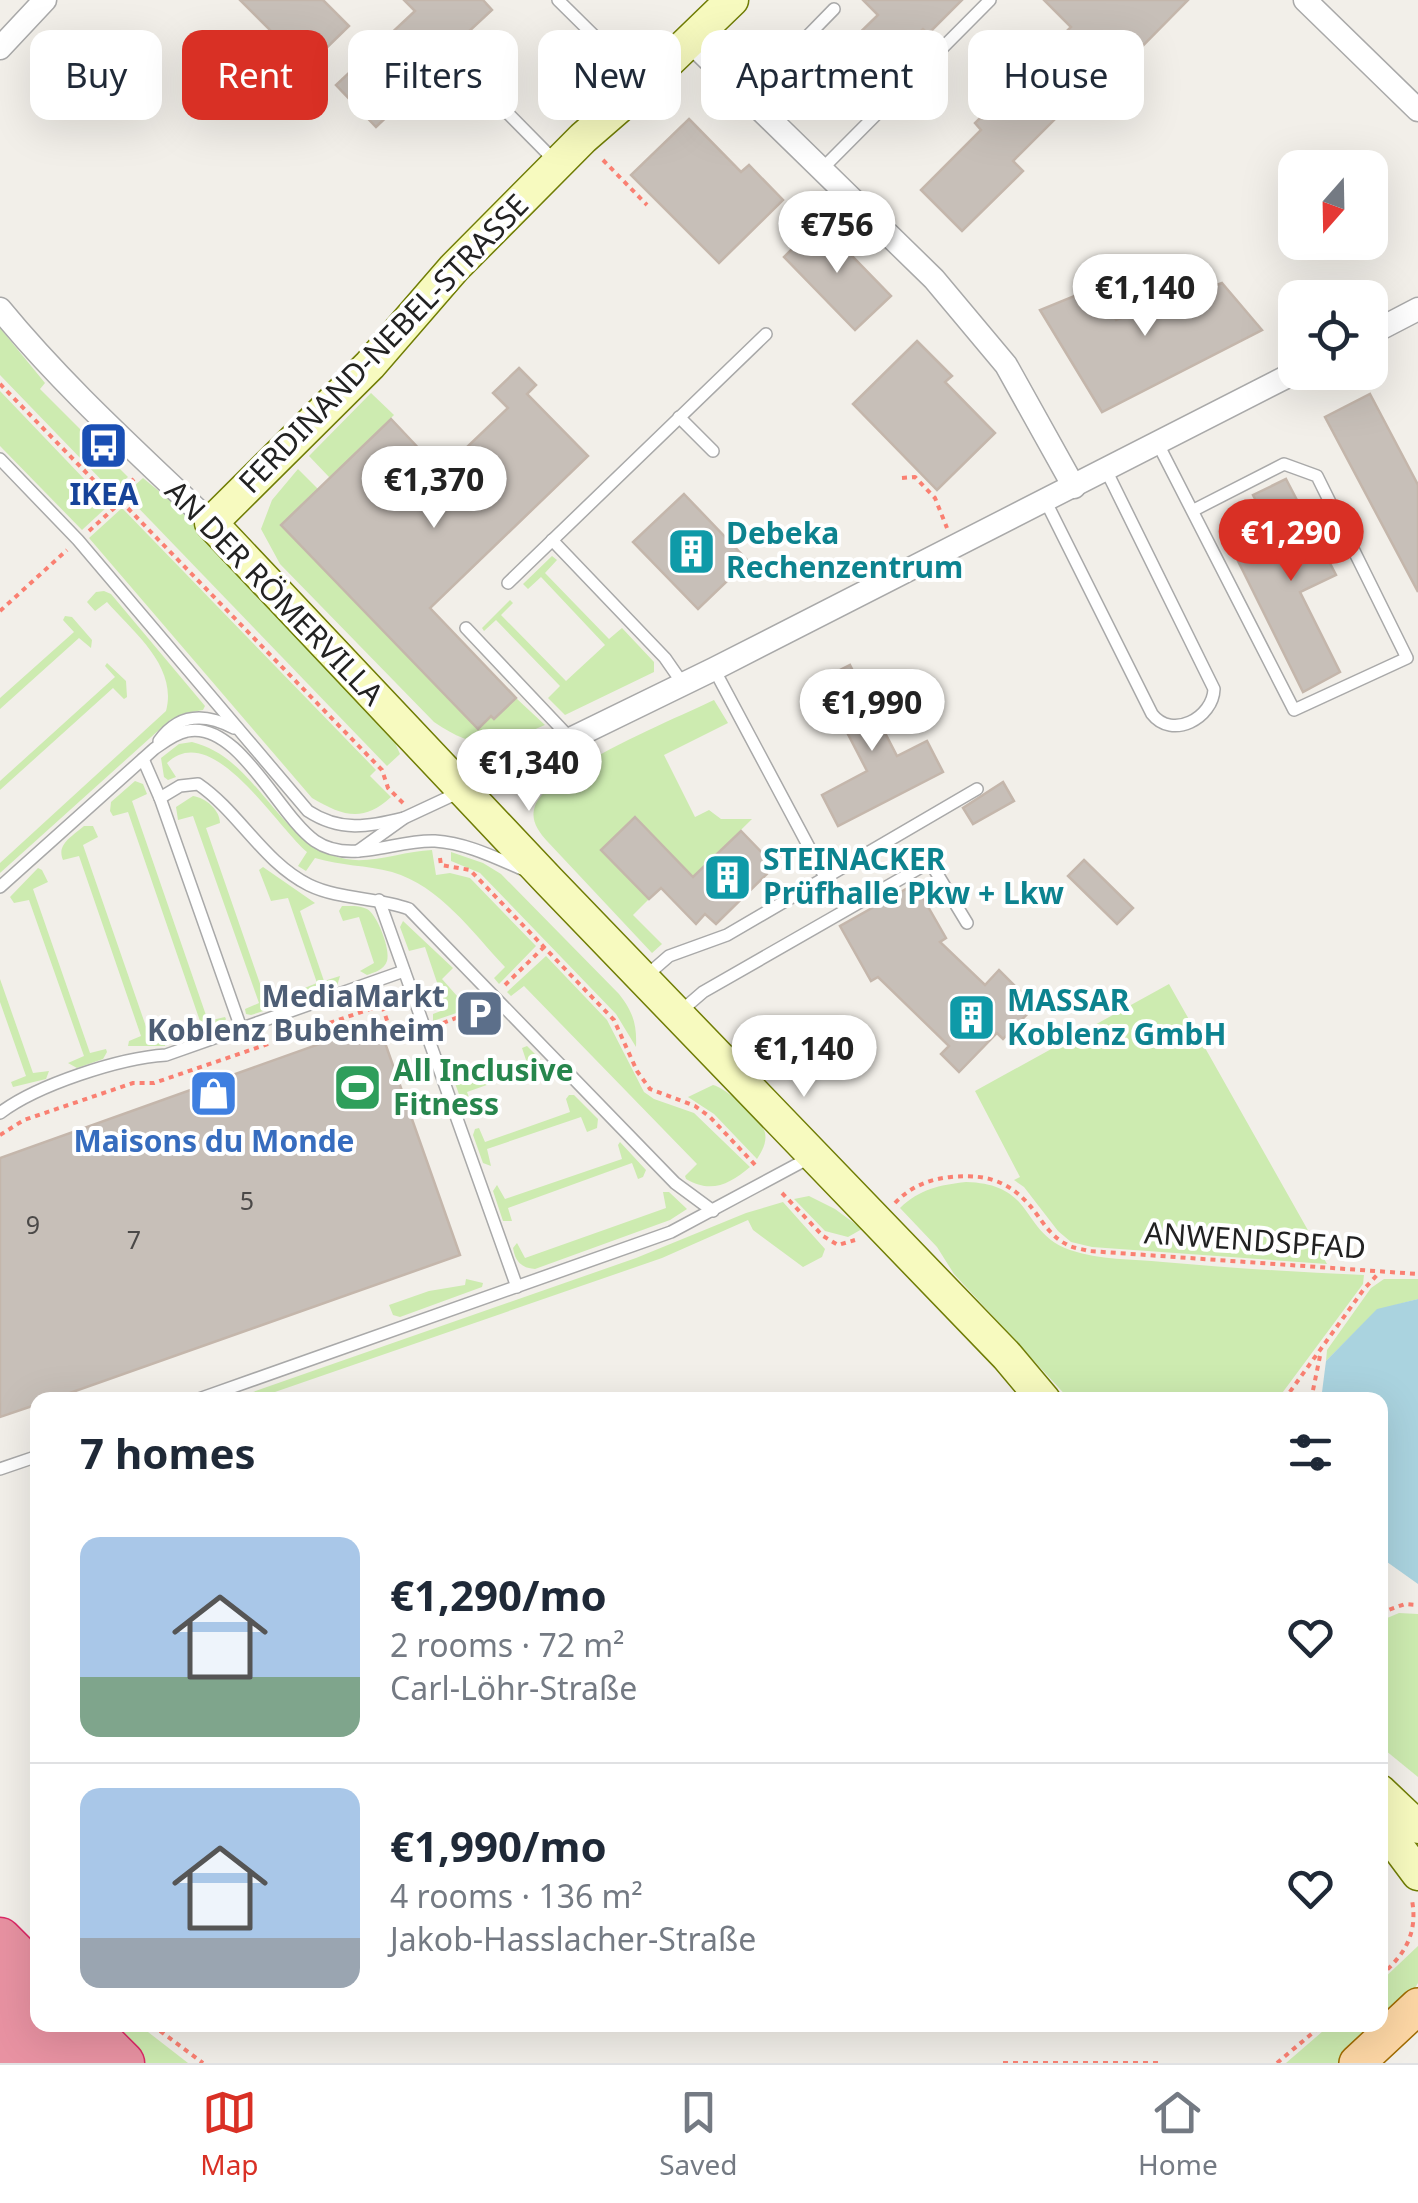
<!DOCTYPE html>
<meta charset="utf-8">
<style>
body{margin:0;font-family:"Noto Sans",sans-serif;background:#f2f2f3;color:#1f2937;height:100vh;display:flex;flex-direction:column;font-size:38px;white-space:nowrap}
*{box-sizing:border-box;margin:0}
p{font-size:32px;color:#747a83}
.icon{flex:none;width:55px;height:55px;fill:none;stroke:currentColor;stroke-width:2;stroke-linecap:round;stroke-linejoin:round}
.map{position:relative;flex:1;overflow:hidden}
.sheet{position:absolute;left:30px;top:1392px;width:1358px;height:640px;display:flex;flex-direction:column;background:#fff;border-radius:20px;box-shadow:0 10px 40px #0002}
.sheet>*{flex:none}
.guide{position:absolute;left:30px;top:30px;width:1360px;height:90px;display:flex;gap:20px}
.needle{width:65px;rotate:200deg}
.buttons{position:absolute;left:1278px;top:150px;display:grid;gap:20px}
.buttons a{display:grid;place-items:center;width:110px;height:110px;border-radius:20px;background:#fff;box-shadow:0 10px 40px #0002;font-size:50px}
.price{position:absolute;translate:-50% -85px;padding:0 22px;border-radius:35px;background:#fff;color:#222;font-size:32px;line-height:65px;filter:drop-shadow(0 2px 5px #0008)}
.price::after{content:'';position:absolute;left:50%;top:60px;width:30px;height:22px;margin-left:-15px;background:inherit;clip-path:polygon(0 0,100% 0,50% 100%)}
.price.on{background:#d93025;color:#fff}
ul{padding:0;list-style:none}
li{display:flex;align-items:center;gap:30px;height:250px;padding:0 50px}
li+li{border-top:2px solid #e0e1e3}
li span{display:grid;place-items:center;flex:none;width:280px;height:200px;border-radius:20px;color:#555}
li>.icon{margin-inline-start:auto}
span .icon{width:120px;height:120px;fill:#fffc;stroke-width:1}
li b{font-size:42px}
h2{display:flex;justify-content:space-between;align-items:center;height:120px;padding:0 50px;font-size:42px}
.tag{padding:0 35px;border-radius:20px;background:#fff;box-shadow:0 10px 40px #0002;font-size:35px;line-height:90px}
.tag.on{background:#d93025;color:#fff}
.tab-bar{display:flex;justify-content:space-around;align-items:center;height:140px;border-top:2px solid #e0e1e3;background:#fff;font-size:28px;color:#747a83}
.tab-bar a{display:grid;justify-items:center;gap:5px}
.tab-bar .on{color:#d93025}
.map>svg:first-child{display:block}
.grass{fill:#cdebb0}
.water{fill:#aad3df}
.building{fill:#c7bfb8;stroke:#c4b6ab;stroke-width:2.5}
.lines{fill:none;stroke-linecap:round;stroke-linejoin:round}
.lane-casing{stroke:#a9a9a9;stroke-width:14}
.street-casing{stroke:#a9a9a9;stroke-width:25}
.secondary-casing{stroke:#707d05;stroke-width:35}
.primary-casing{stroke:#a06b00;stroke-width:38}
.highway-casing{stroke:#dc2a67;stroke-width:45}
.path{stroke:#fa8072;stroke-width:4;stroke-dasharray:5 5;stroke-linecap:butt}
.lane{stroke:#fff;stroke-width:11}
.street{stroke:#fff;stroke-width:22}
.secondary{stroke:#f7fabf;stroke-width:32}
.primary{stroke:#fcd6a4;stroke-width:35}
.highway{stroke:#e892a2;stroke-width:42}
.labels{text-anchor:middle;stroke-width:8;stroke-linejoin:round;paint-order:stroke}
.number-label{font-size:25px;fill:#4b4948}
.street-label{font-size:30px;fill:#222;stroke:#fff}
.transit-label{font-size:30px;font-weight:bold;fill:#164399;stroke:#fff}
.culture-label{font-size:30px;font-weight:bold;fill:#0d838f;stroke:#fff;text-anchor:start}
.service-label{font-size:30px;font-weight:bold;fill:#4e5e75;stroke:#fff;text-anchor:end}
.leisure-label{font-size:30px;font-weight:bold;fill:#27864d;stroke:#fff;text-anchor:start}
.shop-label{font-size:30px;font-weight:bold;fill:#366cbe;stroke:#fff}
</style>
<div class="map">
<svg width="1418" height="2063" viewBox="0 0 1418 2063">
<rect width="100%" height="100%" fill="#f2efe9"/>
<g class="grass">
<path d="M0,328L45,383L40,389L128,477L112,491L0,375Z"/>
<path d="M0,391L109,505L82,530L0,446Z"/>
<path d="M371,393L394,415L330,478L309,456Z"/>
<path d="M298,469L318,489L478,728L491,716L494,718L516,698L545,725C496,746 480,753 434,722L280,564L261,529L272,500Z"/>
<path d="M143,478L171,501L323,658L392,736L400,754L387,766L125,494Z"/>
<path d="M122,508L376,770L370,776L391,797C363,823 343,816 312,798L89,538Z"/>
<path d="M552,556L557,560L545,573L609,639L622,628L654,662V672L565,715L548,698L560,686L496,620L484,631L482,628L510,600L513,603L501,615L566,681L605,645L541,577L528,589L523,584Z"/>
<path d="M104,591L111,594L205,706L203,710L185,713L170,720L0,873V863L166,711C178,666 133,632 107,602L95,611L87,602L96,592Z"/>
<path d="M65,616L72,617L92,640L91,648L79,638L0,709V698L74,632L63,620Z"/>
<path d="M107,663L126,681L127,697L124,699L113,688L0,790V781L115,677L105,666Z"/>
<path d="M714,700L728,723L664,755L695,817L709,810L721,819H752L681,889L683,866L635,817L602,849L649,899L633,915L662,944L652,953L547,841C538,831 530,820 535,806C547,771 677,718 714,700Z"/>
<path d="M192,742C259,758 278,847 346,859C372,864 404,851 432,850L436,875L450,873L470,878L536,946L499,984L494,978L505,967C472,932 440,886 392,872C366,865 341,866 315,858L306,871L298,866L307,852C275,825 212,719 167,763L176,777L168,780L164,777L161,758L179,744Z"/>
<path d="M135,781L143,784L147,794L132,801L208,1021L225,1017L226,1019L222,1026L194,1035H189L187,1029L201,1024L128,812L113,816L110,811L111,802Z"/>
<path d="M193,796C206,798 220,810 220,823L206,828L266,1001L282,997L279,1006L251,1015L246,1014L245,1009L259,1003L193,816L178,820L176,807Z"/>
<path d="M84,826H93L98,837L83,845L151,1041L167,1038L165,1046H128L129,1041L141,1036L79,856L63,860C56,844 73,836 84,826Z"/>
<path d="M451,852L483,863L501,874L619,994C633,1012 637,1024 636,1047L616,1014L480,873L451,861Z"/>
<path d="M263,867L315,903L300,911L324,981L340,976L337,986L309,995L302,992V989L317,983L288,898L271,901L259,870Z"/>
<path d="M38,868L42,870L48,882L33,889L90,1053L106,1049L107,1052L103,1059L77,1068L68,1063L84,1056L29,900L14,903L10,897Z"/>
<path d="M342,906C350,906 359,905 367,909C377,914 391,950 387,961C384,970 375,972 367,975L360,971L374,963L359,917L343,921L339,911Z"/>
<path d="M403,921L453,968L442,979L465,1005L477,995L483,999L474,1007L433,1021V1014L446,1009L425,947L409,951L400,927Z"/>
<path d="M546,956L607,1020L644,1092L654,1099L694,1113L750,1167C730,1184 711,1194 686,1179L685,1176L697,1164L524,986L511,996L507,992Z"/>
<path d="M0,979L33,1073L49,1071L46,1079L13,1087L11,1082L26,1076L0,1002Z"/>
<path d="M1169,984L1327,1264L1092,1247L1071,1242L1058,1231L1024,1187L1014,1180L1020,1177L975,1091Z"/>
<path d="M527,1046L552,1071L551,1079L543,1081L537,1067L467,1092L472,1106L463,1105L453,1078L454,1072L459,1071L464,1084L527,1063L522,1048Z"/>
<path d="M713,1085C726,1088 757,1116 763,1128C769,1138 763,1150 757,1159L714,1114L688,1097Z"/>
<path d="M569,1095H574L598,1119L597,1128L587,1132L581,1117L487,1149L491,1166L483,1163L473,1135L475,1129L479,1128L485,1142L570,1112L566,1099Z"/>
<path d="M620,1142L646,1170L643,1177L638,1179L632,1163L508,1208L512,1221H503L493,1191L497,1185L505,1199L622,1159L618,1145Z"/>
<path d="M966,1182C1037,1184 1019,1232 1070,1250C1099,1260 1133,1259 1163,1262C1230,1268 1296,1272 1364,1275L1363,1284L1277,1400H1070L954,1274L937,1247L900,1208C920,1189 939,1185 966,1182Z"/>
<path d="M663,1192H669L687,1209L670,1220L535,1269C521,1268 515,1261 513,1248L517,1243L525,1258L666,1208Z"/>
<path d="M809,1196L835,1209L862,1229L848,1237L825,1231L794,1199Z"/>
<path d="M783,1202L825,1249L822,1257L803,1267L753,1230L748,1220L662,1258L252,1400H230L636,1258L746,1213Z"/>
<path d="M466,1279L483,1283L482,1287L400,1317L393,1315L389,1305L429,1291L465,1285Z"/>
<path d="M1384,1279H1418V1299L1377,1310L1326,1361L1327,1350L1371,1288Z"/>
<path d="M1399,1613L1418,1614V1777L1380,1746V1621Z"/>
<path d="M1418,1946V1983L1406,2003L1338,2063H1286L1330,2025H1380V1982Z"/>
<path d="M103,2025H139L188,2063H145Z"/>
</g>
<path class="water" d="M1418,1299V1584L1380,1557V1400H1321L1326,1361L1377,1309Z"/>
<g class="building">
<path d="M240,0H323L349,26L307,67Z"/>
<path d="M404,0H483L492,10L452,47L464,60L446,78L437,69L376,127L336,85L415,11Z"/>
<path d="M863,0H962L928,34L923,29L835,115L806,85L878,15Z"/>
<path d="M1044,0H1188L1116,73L1109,65L1013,161L1023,171L962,231L921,190L981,130L975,123L1071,27Z"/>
<path d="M689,119L741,172L749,165L783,200L719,263L631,175Z"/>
<path d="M819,222L891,296L855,330L784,257Z"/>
<path d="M1222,283L1262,330L1102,412L1040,310L1101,285L1116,320Z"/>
<path d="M917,341L952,376L945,382L995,433L937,490L853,404Z"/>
<path d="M519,368L536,385L527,394L588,456L430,608L516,698L494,719L491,716L478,729L281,525L391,419L441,472L508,408L493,393Z"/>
<path d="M1370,394L1418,485V592L1325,417Z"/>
<path d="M1286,479L1336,575L1300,592L1340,672L1303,692L1238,561L1276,539L1253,495Z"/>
<path d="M684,494L748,561L698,609L633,542Z"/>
<path d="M850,665L897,756L927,741L943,772L838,826L822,795L867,771L820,680Z"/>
<path d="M1003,782L1014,801L973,824L963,808Z"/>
<path d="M635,817L693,877L741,831L775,866L716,924L705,914L696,924L661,888L649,899L601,850Z"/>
<path d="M1084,860L1133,908L1117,924L1068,876Z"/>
<path d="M915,884L946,938L940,942L985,985L999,970L1035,1006L1003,1039L997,1033L959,1072L941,1054L949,1046L878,977L871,981L840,926Z"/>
<path d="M378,1023L460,1255L50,1400H38V1404L0,1417V1158Z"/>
<path d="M785,1031L799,1044L774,1070L760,1057Z"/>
</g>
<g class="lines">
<defs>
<g id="lane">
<path d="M558,0L641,82"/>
<path d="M474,79L554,160"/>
<path d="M747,98L834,9"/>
<path d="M821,170L990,0"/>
<path d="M679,417L713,451"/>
<path d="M1158,444L1294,710L1407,658L1317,476L1284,464L1194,510"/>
<path d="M0,459L78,540L308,811C340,832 368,827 404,818"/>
<path d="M1045,500L1152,714C1172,740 1213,718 1214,689L1106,470"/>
<path d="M552,540L665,658L683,684"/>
<path d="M508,583L766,334"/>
<path d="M466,628L571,739"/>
<path d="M714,669L826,879"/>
<path d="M159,741C179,713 205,713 234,728"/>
<path d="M143,759L160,798L241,1028"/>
<path d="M160,798L180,786L198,784C239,812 263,862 309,885C340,900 377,897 409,909L675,1183L713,1211"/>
<path d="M358,851L404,818L462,791"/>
<path d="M0,887L154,749C164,742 175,733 187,731C238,720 278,815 315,841C350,865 396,839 435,841C466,843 494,857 522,869"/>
<path d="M379,900L517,1287"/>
<path d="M646,976L669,956L727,935L977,789"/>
<path d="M681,1011L703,992L930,862L967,923"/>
<path d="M0,1113C37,1085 119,1058 166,1055L404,971"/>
<path d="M196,1400L671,1232L811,1157"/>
<path d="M0,1469L38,1456"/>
</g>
<g id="street">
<path d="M1305,0L1418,110"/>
<path d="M690,41L934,279L1006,365L1074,487"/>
<path d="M0,48L45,0"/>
<path d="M0,309C64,387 138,453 211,523"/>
<path d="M1370,334L1418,309"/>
<path d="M464,791L714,669L1296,372"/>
</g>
<g id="secondary">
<path d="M732,0L644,85L583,138L454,268L370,365L211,523L549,881L1007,1356L1044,1400"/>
<path d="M1380,1791L1418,1827"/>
<path d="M1380,1823L1418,1874"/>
</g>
<path id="primary" d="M1357,2063L1418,2006"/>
<g id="highway">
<path d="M0,1939L38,1977"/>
<path d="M0,1989L74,2063"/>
<path d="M85,2025L123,2063"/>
<path d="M0,2039L24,2063"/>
</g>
</defs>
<use href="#lane" class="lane-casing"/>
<use href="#street" class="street-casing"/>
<use href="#secondary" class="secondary-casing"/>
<use href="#primary" class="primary-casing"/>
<use href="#highway" class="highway-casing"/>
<g class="path">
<path d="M603,160L647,205"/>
<path d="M0,384L108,495L116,496L382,770L388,788L403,803"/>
<path d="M902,478L915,477L935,498L947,528"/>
<path d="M116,496L134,479"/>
<path d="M89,531L121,502"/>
<path d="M0,611L67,550"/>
<path d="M440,858L441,865L470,870L614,1020L637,1071L650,1089L695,1106L710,1117L758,1168"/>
<path d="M505,985L545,946"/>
<path d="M379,997L393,1038L410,1033"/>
<path d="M443,1023L480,1009"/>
<path d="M0,1135L24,1120L133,1083H154L382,1005"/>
<path d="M782,1193L823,1236L838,1245L855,1240"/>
<path d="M895,1203C910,1187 929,1179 951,1177C991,1173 1015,1184 1038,1216C1045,1226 1055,1239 1066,1244C1072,1248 1082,1249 1089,1251L1418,1274"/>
<path d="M1284,1400L1364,1289L1379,1273"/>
<path d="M1311,1400L1320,1356"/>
<path d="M1380,1613L1405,1604L1418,1605"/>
<path d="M1380,1976C1405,1955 1418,1933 1412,1900"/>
<path d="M152,2025L203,2063"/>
<path d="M1003,2063H1161"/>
<path d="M1277,2063L1322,2025"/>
</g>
<use href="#lane" class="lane"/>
<use href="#street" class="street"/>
<use href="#secondary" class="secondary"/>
<use href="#primary" class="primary"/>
<use href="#highway" class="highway"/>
</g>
<defs>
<symbol id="bus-square" viewBox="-11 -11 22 22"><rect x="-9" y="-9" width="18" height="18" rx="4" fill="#1a4fb4" stroke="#fff"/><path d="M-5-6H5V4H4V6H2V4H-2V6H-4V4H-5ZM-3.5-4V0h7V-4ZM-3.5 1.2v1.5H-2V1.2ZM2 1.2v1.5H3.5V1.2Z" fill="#fff"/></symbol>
<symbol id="building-square" viewBox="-11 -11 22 22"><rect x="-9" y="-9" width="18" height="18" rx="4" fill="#0f9aa8" stroke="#fff"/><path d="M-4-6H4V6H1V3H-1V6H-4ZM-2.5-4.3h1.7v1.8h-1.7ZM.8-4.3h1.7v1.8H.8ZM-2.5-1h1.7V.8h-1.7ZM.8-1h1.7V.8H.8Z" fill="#fff"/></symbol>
<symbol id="parking-square" viewBox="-11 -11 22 22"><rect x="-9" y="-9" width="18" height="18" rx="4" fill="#5c6f8a" stroke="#fff"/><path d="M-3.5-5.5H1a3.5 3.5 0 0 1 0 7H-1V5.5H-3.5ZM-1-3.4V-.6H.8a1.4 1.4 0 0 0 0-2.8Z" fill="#fff"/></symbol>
<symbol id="stadium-square" viewBox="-11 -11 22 22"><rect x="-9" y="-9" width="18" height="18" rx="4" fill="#2e9e5b" stroke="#fff"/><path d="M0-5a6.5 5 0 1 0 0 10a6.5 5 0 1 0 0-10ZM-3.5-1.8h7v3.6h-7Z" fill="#fff"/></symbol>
<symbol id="shop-square" viewBox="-11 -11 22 22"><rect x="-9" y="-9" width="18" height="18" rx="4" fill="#3f7fe0" stroke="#fff"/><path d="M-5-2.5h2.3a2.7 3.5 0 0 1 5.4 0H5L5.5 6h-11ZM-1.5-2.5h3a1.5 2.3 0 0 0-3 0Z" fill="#fff"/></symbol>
</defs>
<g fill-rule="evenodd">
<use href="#bus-square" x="76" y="418" width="55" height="55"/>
<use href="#building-square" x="664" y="524" width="55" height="55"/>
<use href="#building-square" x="700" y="850" width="55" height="55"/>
<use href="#parking-square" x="452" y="986" width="55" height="55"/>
<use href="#building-square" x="944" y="990" width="55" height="55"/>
<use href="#stadium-square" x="330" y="1060" width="55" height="55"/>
<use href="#shop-square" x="186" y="1066" width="55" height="55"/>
</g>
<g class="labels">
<g class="number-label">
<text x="247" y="1210">5</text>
<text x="33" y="1234">9</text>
<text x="134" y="1249">7</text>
</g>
<g class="street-label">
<text transform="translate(384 344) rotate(-46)" y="10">FERDINAND-NEBEL-STRASSE</text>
<text transform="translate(274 593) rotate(46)" y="10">AN DER RÖMERVILLA</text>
<text transform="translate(1255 1241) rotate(4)" y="10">ANWENDSPFAD</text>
</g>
<g class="transit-label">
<text x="104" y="505">IKEA</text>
</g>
<g class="culture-label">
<text x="726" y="544">Debeka<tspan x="726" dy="34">Rechenzentrum</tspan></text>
<text x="763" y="870">STEINACKER<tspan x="763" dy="34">Prüfhalle Pkw + Lkw</tspan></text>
<text x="1007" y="1011">MASSAR<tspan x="1007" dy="34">Koblenz GmbH</tspan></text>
</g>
<g class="service-label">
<text x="445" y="1007">MediaMarkt<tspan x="445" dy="34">Koblenz Bubenheim</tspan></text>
</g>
<g class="leisure-label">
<text x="393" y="1081">All Inclusive<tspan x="393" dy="34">Fitness</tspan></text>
</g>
<g class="shop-label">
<text x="214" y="1152">Maisons du Monde</text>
</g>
</g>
</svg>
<div class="buttons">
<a><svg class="needle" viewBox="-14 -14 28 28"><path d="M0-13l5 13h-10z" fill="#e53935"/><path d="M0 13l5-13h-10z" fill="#747a83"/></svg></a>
<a><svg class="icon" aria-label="locate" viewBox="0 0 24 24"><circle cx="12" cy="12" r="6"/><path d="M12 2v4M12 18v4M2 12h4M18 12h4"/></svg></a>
</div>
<b class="price" style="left:837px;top:276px">€756</b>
<b class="price" style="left:1145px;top:339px">€1,140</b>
<b class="price" style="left:434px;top:531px">€1,370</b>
<b class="price on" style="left:1291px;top:584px">€1,290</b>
<b class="price" style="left:872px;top:754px">€1,990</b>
<b class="price" style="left:529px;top:814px">€1,340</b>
<b class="price" style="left:804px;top:1100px">€1,140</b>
<div class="guide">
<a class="tag">Buy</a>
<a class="tag on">Rent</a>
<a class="tag">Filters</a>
<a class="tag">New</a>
<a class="tag">Apartment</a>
<a class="tag">House</a>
</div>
<section class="sheet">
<h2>7 homes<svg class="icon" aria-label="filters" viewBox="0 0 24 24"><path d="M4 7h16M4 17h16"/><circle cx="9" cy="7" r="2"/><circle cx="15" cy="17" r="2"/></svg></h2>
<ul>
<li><span style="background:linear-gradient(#a9c7e8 70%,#7fa58c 0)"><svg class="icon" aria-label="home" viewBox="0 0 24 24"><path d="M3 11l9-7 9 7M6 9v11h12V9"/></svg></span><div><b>€1,290/mo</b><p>2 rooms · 72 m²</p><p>Carl-Löhr-Straße</p></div><svg class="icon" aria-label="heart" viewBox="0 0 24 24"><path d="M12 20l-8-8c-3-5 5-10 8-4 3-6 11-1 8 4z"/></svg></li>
<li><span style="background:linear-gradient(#a9c7e8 75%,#9aa5b1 0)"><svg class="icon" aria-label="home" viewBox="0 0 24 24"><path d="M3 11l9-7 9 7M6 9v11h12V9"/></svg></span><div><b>€1,990/mo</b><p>4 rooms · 136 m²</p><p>Jakob-Hasslacher-Straße</p></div><svg class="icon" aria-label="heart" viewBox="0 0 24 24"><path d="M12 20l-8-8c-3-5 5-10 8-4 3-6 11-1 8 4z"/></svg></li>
</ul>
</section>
</div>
<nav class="tab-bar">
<a class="on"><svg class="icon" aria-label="map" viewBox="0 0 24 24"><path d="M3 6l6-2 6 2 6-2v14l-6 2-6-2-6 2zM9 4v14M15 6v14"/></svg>Map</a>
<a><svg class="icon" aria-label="saved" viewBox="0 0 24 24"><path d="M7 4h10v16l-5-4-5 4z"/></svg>Saved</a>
<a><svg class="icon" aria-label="home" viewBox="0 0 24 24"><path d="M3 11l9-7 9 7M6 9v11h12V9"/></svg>Home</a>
</nav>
